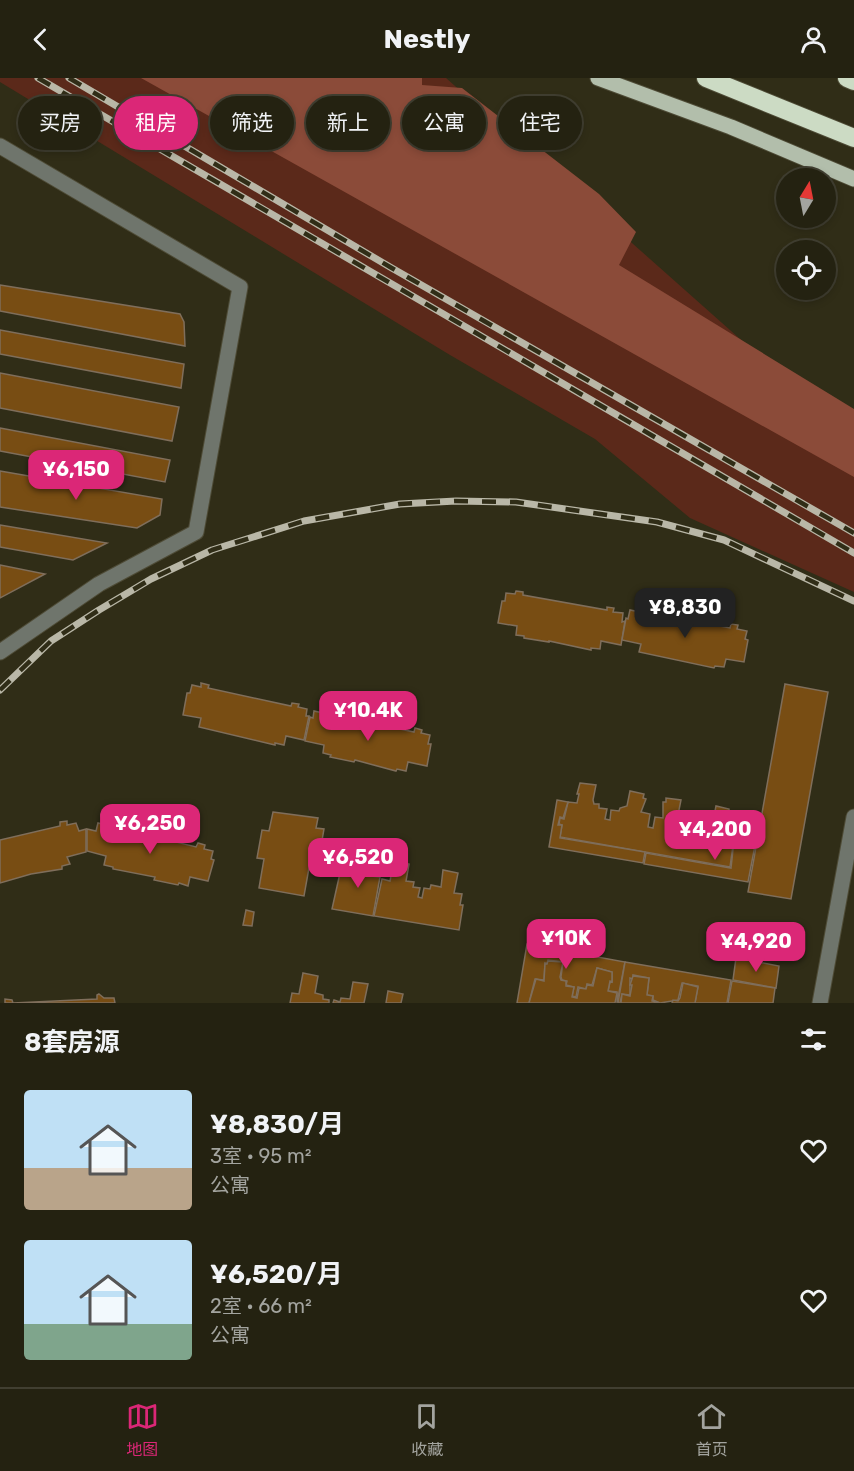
<!DOCTYPE html>
<html lang="zh">
<meta charset="utf-8">
<style>
body{margin:0;font-family:Rubik,"Noto Sans SC",sans-serif;background:#302f1f;color:#f1f3f6;height:100vh;display:flex;flex-direction:column;font-size:22px;white-space:nowrap}
*{box-sizing:border-box;margin:0}
p{font-size:20px;color:#a3a49f}
.icon{flex:none;width:33px;height:33px;fill:none;stroke:currentColor;stroke-width:2;stroke-linecap:round;stroke-linejoin:round}
.map{position:relative;height:925px;overflow:hidden}
.drawer{display:flex;flex-direction:column;background:#242211;flex:1}
.drawer>*{flex:none}
.guide{position:absolute;left:18px;top:18px;width:819px;height:54px;display:flex;gap:12px}
.needle{width:39px;rotate:10deg}
.fabs{position:absolute;left:776px;top:90px;display:grid;gap:12px}
.fabs a{display:grid;place-items:center;width:60px;height:60px;border-radius:50%;background:#242211;box-shadow:0 3px 9px #0003,0 0 0 2px #413f31;font-size:30px}
.price{position:absolute;translate:-50% -51px;padding:0 14px;border-radius:12px;background:#db2777;color:#fff;font-size:20px;line-height:39px;filter:drop-shadow(0 2px 3px #0008)}
.price::after{content:'';position:absolute;left:50%;top:36px;width:18px;height:14px;margin-left:-9px;background:inherit;clip-path:polygon(0 0,100% 0,50% 100%)}
.price.selected{background:#222;color:#fff}
ul{padding:0;list-style:none}
li{display:flex;align-items:center;gap:18px;height:150px;padding:0 24px}
li span{display:grid;place-items:center;flex:none;width:168px;height:120px;border-radius:6px;color:#555}
li>.icon{margin-inline-start:auto}
span .icon{width:72px;height:72px;fill:#fffc;stroke-width:1}
li b{font-size:26px}
h2{display:flex;justify-content:space-between;align-items:center;height:72px;padding:0 24px;font-size:26px}
.chip{padding:0 21px;border-radius:27px;background:#242211;box-shadow:0 3px 9px #0003,0 0 0 2px #413f31;font-size:21px;line-height:54px}
.chip.selected{background:#db2777;color:#fff}
header{display:flex;justify-content:space-between;align-items:center;height:78px;padding:0 24px;background:#242211;font-size:27px;font-weight:700}
.dock{display:flex;justify-content:space-around;align-items:center;height:84px;border-top:2px solid #413f31;background:#242211;font-size:16px;color:#a3a49f}
.dock a{display:grid;justify-items:center;gap:3px}
.dock .selected{color:#db2777}
.map>svg:first-child{display:block}
.green{fill:#5b291a}
.forest{fill:#8b4b39}
.building{fill:#784d13;stroke:#7f6e5b;stroke-width:1.5}
.lines{fill:none;stroke-linecap:round;stroke-linejoin:round}
.minor-casing{stroke:#4e4b36;stroke-width:17}
.major-casing{stroke:#4e4b36;stroke-width:17}
.highway-casing{stroke:#4e4b36;stroke-width:20}
.minor{stroke:#6f756c;stroke-width:15}
.major{stroke:#b2beab;stroke-width:15}
.highway{stroke:#ccdbc4;stroke-width:18}
.rail-casing{stroke:#b9b7a7;stroke-width:7}
.rail{stroke:#302d17;stroke-width:4.5;stroke-dasharray:14;stroke-linecap:butt}
</style>
<header><svg class="icon" aria-label="back" viewBox="0 0 24 24"><path d="M15 5l-7 7 7 7"/></svg>Nestly<svg class="icon" aria-label="person" viewBox="0 0 24 24"><circle cx="12" cy="8" r="4"/><path d="M4 21q1-7 8-7t8 7"/></svg></header>
<div class="map">
<svg width="854" height="925" viewBox="0 0 854 925">
<rect width="100%" height="100%" fill="#302d17"/>
<path class="green" d="M0,0H446L854,362V514L690,440L595,361L450,277L0,4Z"/>
<path class="forest" d="M141,0H422V7L462,10L599,116L636,154L619,187L854,331V399Z"/>
<g class="building">
<path d="M0,207L180,236L184,244L185,268L0,233Z"/>
<path d="M0,252L184,286L181,310L0,276Z"/>
<path d="M0,295L179,329L172,363L0,330Z"/>
<path d="M0,350L170,382L165,404L0,373Z"/>
<path d="M0,393L162,421L160,437L137,450L0,429Z"/>
<path d="M0,447L107,465L73,482L0,469Z"/>
<path d="M0,487L45,496L0,520Z"/>
<path d="M516,513L523,514V517L607,532V529L614,530L613,534L623,535L622,544L625,543L621,567L601,563L600,571L591,570V572L549,563V564L524,560V558L516,557L517,548L498,545L502,523H505L506,515L515,516Z"/>
<path d="M640,530L647,531L646,535L730,550L731,546L738,547L737,551L747,553L745,561L748,562L744,584L726,581L724,589L715,588L714,590L639,574L641,566L622,562L626,540L628,541L630,532L640,534Z"/>
<path d="M201,605L209,607L208,610L291,628L292,625L299,626L298,629L307,631L306,638H309L304,662L286,658L284,667L275,665V667L199,649L201,640L183,637L187,615H190L192,607L201,609Z"/>
<path d="M785,606L828,614L791,821L748,814Z"/>
<path d="M324,631L332,633L331,636L414,654L415,650L422,652L421,655L430,657L428,666H431L427,688L408,684L406,693L397,691L396,693L355,682L354,684L330,679L331,677L323,675L324,667L305,663L310,639L313,640L314,633L323,635Z"/>
<path d="M580,705L596,707L593,722L594,726H599V730L607,731L605,741L610,742L611,732L619,733L620,730L627,728L630,713L644,716L643,720L646,721L641,734L650,736L648,749L653,750L655,739L663,740V724H666V720L681,722L678,737L680,741L687,742L686,745L693,747L691,756L695,757L697,747L705,748L706,744L713,743L716,728L729,731V735L731,736L727,752L735,753L730,789L560,759L562,747L559,746L560,740L564,741L568,724L577,725L579,716H577Z"/>
<path d="M557,722L568,724L563,740L560,739L558,747H562L560,760L645,774L643,785L549,769Z"/>
<path d="M273,734L318,740L316,750L324,751L320,774L312,773L304,818L259,810L264,781L257,780L262,752L269,753Z"/>
<path d="M67,743V747L76,745L79,753L86,751V774L67,779L70,786L62,788V791L31,796L0,805V762L60,748V744Z"/>
<path d="M108,744L116,745L115,749L196,769L198,765L205,767L204,771L213,773L211,781L214,782L208,803L190,799L188,808L179,805L178,807L154,802L155,799L113,791V789L104,787L106,778L87,773V751L96,753L98,745L106,747Z"/>
<path d="M735,753L757,757L748,804L644,786L646,775L731,790Z"/>
<path d="M359,777L374,779L371,798L380,799L373,838L332,831L340,795L357,794Z"/>
<path d="M394,783L409,786L406,803L414,804L413,809L420,810L418,819L422,820L424,810L430,811L431,807L441,809L443,792L458,795L454,815L462,816L460,827H463L459,852L374,838L382,801L390,803Z"/>
<path d="M246,832L254,834L252,848L243,847Z"/>
<path d="M527,866L625,884L617,925V914L608,913L610,904H612V894L597,890L592,907L587,906L586,911L578,909L576,919L572,918L574,909L566,907L567,903L562,902L561,899L563,884L548,882L547,886L545,885L544,902L535,901L529,925H517Z"/>
<path d="M736,880L779,888L776,910L733,902Z"/>
<path d="M548,883L563,884L560,899L561,902L566,903V908L574,909L572,919L577,920L579,910L586,911L587,907L593,908L597,890L612,894V904L610,903L608,913L617,915L615,925H529L536,901L544,903L545,886H547Z"/>
<path d="M625,884L731,902L727,925H695L698,908L682,905L678,922L660,925L653,922V918L647,917L649,900L633,897V901L630,900V917L622,916L620,925H618Z"/>
<path d="M303,895L318,898L315,915L323,917V921L329,922V925H290L292,915L299,916Z"/>
<path d="M633,898L649,900L647,917L653,918L652,923L660,925H621L622,916L630,918L632,907H630Z"/>
<path d="M732,903L775,910L773,925H728Z"/>
<path d="M353,904L368,906L364,925H333L334,922L340,924L341,920L350,921Z"/>
<path d="M683,905L698,909L695,925H672L673,922L678,923L680,920Z"/>
<path d="M388,913L403,916L401,925H386Z"/>
<path d="M99,916L104,920H114L115,925H5V921L12,922L13,925L97,921V917Z"/>
</g>
<g class="lines">
<defs>
<g id="minor">
<path d="M0,68L240,209L196,454L99,506L0,574"/>
<path d="M820,925L854,739"/>
</g>
<path id="major" d="M598,0L731,49L854,101"/>
<g id="highway">
<path d="M706,0L854,60"/>
<path d="M847,0L854,3"/>
</g>
</defs>
<use href="#minor" class="minor-casing"/>
<use href="#major" class="major-casing"/>
<use href="#highway" class="highway-casing"/>
<use href="#minor" class="minor"/>
<use href="#major" class="major"/>
<use href="#highway" class="highway"/>
<defs>
<g id="rail">
<path d="M38,0L854,475"/>
<path d="M69,0L390,189L854,455"/>
<path d="M0,612L51,563L99,532L151,501L212,472L304,443L400,426L456,423L516,424L657,444L724,462L854,523"/>
</g>
</defs>
<use href="#rail" class="rail-casing"/>
<use href="#rail" class="rail"/>
</g>
</svg>
<div class="fabs">
<a><svg class="needle" viewBox="-14 -14 28 28"><path d="M0-13l5 13h-10z" fill="#e53935"/><path d="M0 13l5-13h-10z" fill="#a3a49f"/></svg></a>
<a><svg class="icon" aria-label="locate" viewBox="0 0 24 24"><circle cx="12" cy="12" r="6"/><path d="M12 2v4M12 18v4M2 12h4M18 12h4"/></svg></a>
</div>
<b class="price" style="left:76px;top:423px">¥6,150</b>
<b class="price selected" style="left:685px;top:561px">¥8,830</b>
<b class="price" style="left:368px;top:664px">¥10.4K</b>
<b class="price" style="left:150px;top:777px">¥6,250</b>
<b class="price" style="left:715px;top:783px">¥4,200</b>
<b class="price" style="left:358px;top:811px">¥6,520</b>
<b class="price" style="left:566px;top:892px">¥10K</b>
<b class="price" style="left:756px;top:895px">¥4,920</b>
<div class="guide">
<a class="chip">买房</a>
<a class="chip selected">租房</a>
<a class="chip">筛选</a>
<a class="chip">新上</a>
<a class="chip">公寓</a>
<a class="chip">住宅</a>
</div>
</div>
<section class="drawer">
<h2>8套房源<svg class="icon" aria-label="filters" viewBox="0 0 24 24"><path d="M4 7h16M4 17h16"/><circle cx="9" cy="7" r="2"/><circle cx="15" cy="17" r="2"/></svg></h2>
<ul>
<li><span style="background:linear-gradient(#bfe0f5 65%,#b9a48a 0)"><svg class="icon" aria-label="home" viewBox="0 0 24 24"><path d="M3 11l9-7 9 7M6 9v11h12V9"/></svg></span><div><b>¥8,830/月</b><p>3室 · 95 m²</p><p>公寓</p></div><svg class="icon" aria-label="heart" viewBox="0 0 24 24"><path d="M12 20l-8-8c-3-5 5-10 8-4 3-6 11-1 8 4z"/></svg></li>
<li><span style="background:linear-gradient(#bfe0f5 70%,#7fa58c 0)"><svg class="icon" aria-label="home" viewBox="0 0 24 24"><path d="M3 11l9-7 9 7M6 9v11h12V9"/></svg></span><div><b>¥6,520/月</b><p>2室 · 66 m²</p><p>公寓</p></div><svg class="icon" aria-label="heart" viewBox="0 0 24 24"><path d="M12 20l-8-8c-3-5 5-10 8-4 3-6 11-1 8 4z"/></svg></li>
</ul>
</section>
<nav class="dock">
<a class="selected"><svg class="icon" aria-label="map" viewBox="0 0 24 24"><path d="M3 6l6-2 6 2 6-2v14l-6 2-6-2-6 2zM9 4v14M15 6v14"/></svg>地图</a>
<a><svg class="icon" aria-label="saved" viewBox="0 0 24 24"><path d="M7 4h10v16l-5-4-5 4z"/></svg>收藏</a>
<a><svg class="icon" aria-label="home" viewBox="0 0 24 24"><path d="M3 11l9-7 9 7M6 9v11h12V9"/></svg>首页</a>
</nav>
